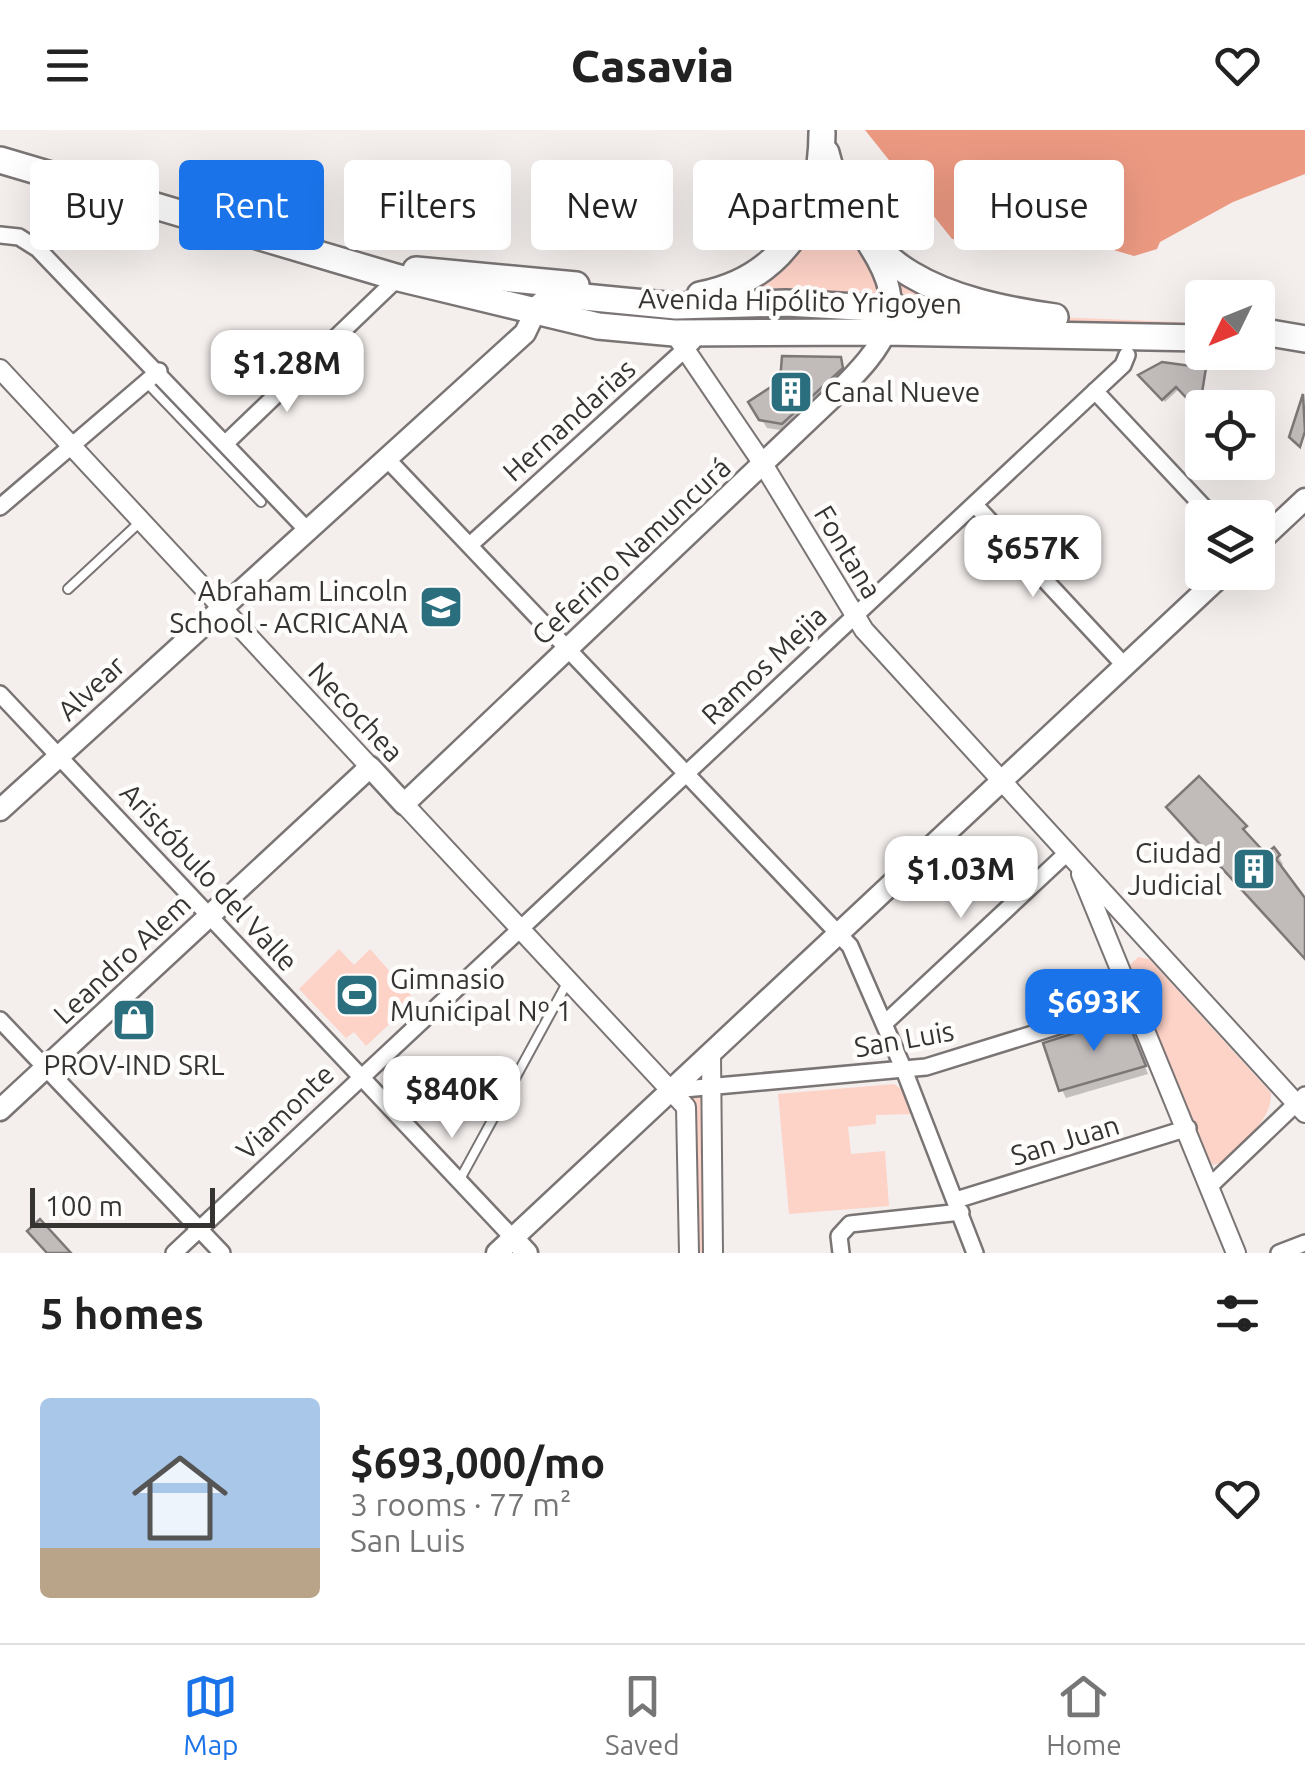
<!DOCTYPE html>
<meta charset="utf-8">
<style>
body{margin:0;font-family:Ubuntu,sans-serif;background:#f6f6f6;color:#222;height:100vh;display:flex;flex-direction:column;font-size:38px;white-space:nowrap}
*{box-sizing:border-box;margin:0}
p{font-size:32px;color:#767676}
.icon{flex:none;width:55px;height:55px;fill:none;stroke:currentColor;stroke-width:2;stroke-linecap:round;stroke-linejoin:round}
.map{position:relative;height:1123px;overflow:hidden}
.panel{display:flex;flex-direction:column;background:#fff;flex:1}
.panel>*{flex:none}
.hud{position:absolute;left:30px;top:30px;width:1245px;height:90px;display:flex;gap:20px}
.needle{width:65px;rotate:227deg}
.buttons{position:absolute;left:1185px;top:150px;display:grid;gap:20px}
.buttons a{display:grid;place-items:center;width:90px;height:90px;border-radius:10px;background:#fff;box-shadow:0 10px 40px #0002;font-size:50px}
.scale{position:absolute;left:30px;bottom:25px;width:185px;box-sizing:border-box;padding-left:10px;border:5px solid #363433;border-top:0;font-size:28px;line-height:35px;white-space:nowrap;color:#363433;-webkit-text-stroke:8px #fffdfc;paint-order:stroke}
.price{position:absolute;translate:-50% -85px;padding:0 22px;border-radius:20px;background:#fff;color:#222;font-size:32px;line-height:65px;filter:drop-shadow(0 2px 5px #0008)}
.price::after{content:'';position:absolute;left:50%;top:60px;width:30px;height:22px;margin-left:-15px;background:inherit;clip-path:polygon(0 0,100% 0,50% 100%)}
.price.on{background:#1a73e8;color:#fff}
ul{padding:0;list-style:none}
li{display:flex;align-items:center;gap:30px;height:250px;padding:0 40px}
li span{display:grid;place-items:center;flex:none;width:280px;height:200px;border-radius:10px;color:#555}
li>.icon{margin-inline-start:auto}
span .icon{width:120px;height:120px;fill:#fffc;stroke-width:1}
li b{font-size:42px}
h2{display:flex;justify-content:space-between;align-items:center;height:120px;padding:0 40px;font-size:42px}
.pill{padding:0 35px;border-radius:10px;background:#fff;box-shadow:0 10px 40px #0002;font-size:35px;line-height:90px}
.pill.on{background:#1a73e8;color:#fff}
header{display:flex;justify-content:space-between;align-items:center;height:130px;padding:0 40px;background:#fff;font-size:45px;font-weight:800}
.tabs{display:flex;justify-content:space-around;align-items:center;height:140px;border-top:2px solid #e0e0e0;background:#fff;font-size:28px;color:#767676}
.tabs a{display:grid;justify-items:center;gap:5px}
.tabs .on{color:#1a73e8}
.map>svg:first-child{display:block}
.green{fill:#fdd2c7}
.water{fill:#ec9982}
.shadow{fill:#0003}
.building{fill:#c1bbba;stroke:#7d7877;stroke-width:2.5}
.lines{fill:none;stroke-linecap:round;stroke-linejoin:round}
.service-casing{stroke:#7a7574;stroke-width:12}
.minor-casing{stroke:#7a7574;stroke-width:20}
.tertiary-casing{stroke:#7a7574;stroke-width:22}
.secondary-casing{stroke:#7a7574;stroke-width:25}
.trunk-casing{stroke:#7a7574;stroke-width:30}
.service{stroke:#fff;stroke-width:8}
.minor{stroke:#fff;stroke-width:15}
.tertiary{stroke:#fff;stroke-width:18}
.secondary{stroke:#fff;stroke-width:20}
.trunk{stroke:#fff;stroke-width:25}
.labels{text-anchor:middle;stroke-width:9;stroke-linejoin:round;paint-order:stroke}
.street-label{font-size:28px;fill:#363433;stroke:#fffdfc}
.poi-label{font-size:28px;fill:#363433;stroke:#fffdfc;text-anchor:start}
</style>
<header><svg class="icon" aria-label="menu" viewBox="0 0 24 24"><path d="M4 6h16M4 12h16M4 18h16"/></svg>Casavia<svg class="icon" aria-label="heart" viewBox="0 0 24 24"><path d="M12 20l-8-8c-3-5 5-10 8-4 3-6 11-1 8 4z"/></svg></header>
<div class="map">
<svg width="1305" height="1123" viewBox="0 0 1305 1123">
<rect width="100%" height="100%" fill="#f4efed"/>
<g class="green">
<path d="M830,38L888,128L1055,187L1202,193V208L674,203L399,148L695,166L745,151Z"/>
<path d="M339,819L354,835L370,819L415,870L366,916L354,902L346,908L299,859Z"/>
<path d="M1138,827L1149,829L1271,963C1272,993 1240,1013 1220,1033L1213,1035L1205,1025L1132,845L1129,836Z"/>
<path d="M711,925L713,1123H689L686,977L673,960Z"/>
<path d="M894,954L901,959L912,984L876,985V994L848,997L851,1024L885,1021L889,1076L789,1084L778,964Z"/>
</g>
<path class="water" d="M865,0H1305V44L1233,72L1160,112L1157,119L1134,126L1100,116L952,109Z"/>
<g class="shadow">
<path d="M839,230L846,247L787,301L767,298L751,273L782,253Z"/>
<path d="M1204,240L1200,281L1179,259L1165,272L1143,249Z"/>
<path d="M1169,678L1245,697L1247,707L1266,728L1278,726L1283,734L1280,738L1305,770V829Z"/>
<path d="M1130,900L1148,944L1066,968L1062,960Z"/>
</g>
<g class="building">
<path d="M782,226L841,227L843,238L782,294L759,290L748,272L780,251Z"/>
<path d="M1162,232L1206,238L1199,281L1176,257L1162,270L1138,245Z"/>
<path d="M1303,264L1305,301L1300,317L1289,307Z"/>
<path d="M1199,646L1247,696L1243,699L1266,724L1274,717L1280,725L1276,729L1305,768V829L1166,677Z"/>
<path d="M1122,888L1127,889L1146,936L1059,961L1043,913Z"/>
<path d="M40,1089L71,1123H47L27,1101Z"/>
</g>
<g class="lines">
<defs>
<g id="service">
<path d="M146,252L261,372"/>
<path d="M68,459L140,392"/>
<path d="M459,1051L567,853"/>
</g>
<g id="minor">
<path d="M0,105L19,107L38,119L309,402"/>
<path d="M1095,261L1214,388"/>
<path d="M227,312L401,145"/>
<path d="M388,330L850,816L904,940L975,1123"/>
<path d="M975,375L1124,535"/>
<path d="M0,377L159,241"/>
<path d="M470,415L693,212"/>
<path d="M0,564L513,1108"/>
<path d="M0,890L222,1123"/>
<path d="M885,893L1068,722"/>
<path d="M673,960L926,937L1136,872"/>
<path d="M1211,1055L1305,965"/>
<path d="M956,1070L1188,998"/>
<path d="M174,1123L1123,235L1127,225"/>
<path d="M841,1123L839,1106L850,1094L961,1082"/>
<path d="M1279,1123L1305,1113"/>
</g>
<g id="tertiary">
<path d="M674,203L763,334L864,500L1305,983"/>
<path d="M0,239L370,637"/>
<path d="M404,674L686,977L689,1123"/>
<path d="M1081,744L1236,1123"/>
<path d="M711,925L713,1123"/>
</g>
<g id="secondary">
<path d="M1258,413L1305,369"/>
<path d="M0,680L525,203L535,182"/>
<path d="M0,980L370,637L404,674L835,265C885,215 913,183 869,116"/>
<path d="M513,1108L527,1123"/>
<path d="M497,1123L1225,442"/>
</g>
<g id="trunk">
<path d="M826,23C854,142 947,172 1055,187"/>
<path d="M0,30L399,148L598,196L674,203L886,202L1202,208"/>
<path d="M416,140L576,155"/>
<path d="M700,165C783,149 822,83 822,3"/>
<path d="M535,182L548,170L563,165L676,176L786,173L1018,186"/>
<path d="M1258,201L1305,209"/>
</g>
</defs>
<use href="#service" class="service-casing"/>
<use href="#minor" class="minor-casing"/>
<use href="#tertiary" class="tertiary-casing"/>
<use href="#secondary" class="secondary-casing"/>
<use href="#trunk" class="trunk-casing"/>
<use href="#service" class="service"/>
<use href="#minor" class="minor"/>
<use href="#tertiary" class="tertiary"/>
<use href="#secondary" class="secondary"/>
<use href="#trunk" class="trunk"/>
</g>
<defs>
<symbol id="building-square" viewBox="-11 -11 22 22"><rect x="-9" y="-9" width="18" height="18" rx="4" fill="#2b6f7f" stroke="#fffdfc"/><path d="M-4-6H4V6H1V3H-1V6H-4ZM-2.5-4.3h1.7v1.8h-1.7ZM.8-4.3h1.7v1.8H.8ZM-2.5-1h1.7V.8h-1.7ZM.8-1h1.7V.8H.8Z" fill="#fff"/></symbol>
<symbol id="school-square" viewBox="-11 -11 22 22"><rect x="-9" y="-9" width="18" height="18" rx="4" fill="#2b6f7f" stroke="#fffdfc"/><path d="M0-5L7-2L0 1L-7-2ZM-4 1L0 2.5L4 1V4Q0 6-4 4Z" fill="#fff"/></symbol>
<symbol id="stadium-square" viewBox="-11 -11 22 22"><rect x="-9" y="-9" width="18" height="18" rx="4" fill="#2b6f7f" stroke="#fffdfc"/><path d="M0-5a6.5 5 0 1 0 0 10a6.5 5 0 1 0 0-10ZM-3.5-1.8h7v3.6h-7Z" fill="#fff"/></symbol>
<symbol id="shop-square" viewBox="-11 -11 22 22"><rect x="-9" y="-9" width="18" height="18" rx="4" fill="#2b6f7f" stroke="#fffdfc"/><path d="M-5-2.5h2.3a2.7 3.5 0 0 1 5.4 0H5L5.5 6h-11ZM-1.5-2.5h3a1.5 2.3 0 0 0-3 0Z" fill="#fff"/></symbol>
</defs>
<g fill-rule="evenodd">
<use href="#building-square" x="766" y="237" width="50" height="50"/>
<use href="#school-square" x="416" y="452" width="50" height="50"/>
<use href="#building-square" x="1229" y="714" width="50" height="50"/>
<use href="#stadium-square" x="332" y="840" width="50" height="50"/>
<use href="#shop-square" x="109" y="865" width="50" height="50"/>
</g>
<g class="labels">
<g class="street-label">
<text transform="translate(800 171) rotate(1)" y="10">Avenida Hipólito Yrigoyen</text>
<text transform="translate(569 290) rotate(-42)" y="10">Hernandarias</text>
<text transform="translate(631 421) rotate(-43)" y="10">Ceferino Namuncurá</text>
<text transform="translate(848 422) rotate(59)" y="10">Fontana</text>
<text transform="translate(764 535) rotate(-43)" y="10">Ramos Mejia</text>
<text transform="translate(91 558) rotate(-43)" y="10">Alvear</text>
<text transform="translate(356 582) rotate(47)" y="10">Necochea</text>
<text transform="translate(209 747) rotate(47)" y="10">Aristóbulo del Valle</text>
<text transform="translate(122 829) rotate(-43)" y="10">Leandro Alem</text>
<text transform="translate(904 909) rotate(-10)" y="10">San Luis</text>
<text transform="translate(285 982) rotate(-44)" y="10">Viamonte</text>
<text transform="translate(1065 1010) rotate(-17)" y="10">San Juan</text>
</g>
<g class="poi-label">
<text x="824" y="272">Canal Nueve</text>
<text x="408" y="471" text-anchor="end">Abraham Lincoln<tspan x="408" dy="32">School - ACRICANA</tspan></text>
<text x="1222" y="733" text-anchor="end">Ciudad<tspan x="1222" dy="32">Judicial</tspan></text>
<text x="390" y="859">Gimnasio<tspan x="390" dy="32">Municipal Nº 1</tspan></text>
<text x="134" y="945" text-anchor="middle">PROV-IND SRL</text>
</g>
</g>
</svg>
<div class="buttons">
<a><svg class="needle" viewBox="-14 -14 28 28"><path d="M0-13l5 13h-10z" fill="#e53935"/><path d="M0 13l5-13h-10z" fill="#767676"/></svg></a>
<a><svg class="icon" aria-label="locate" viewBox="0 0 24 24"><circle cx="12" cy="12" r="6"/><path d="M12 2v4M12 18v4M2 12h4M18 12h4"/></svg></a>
<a><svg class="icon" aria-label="layers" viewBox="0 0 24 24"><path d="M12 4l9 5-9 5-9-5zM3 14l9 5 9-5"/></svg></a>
</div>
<div class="scale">100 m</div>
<b class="price" style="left:287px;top:285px">$1.28M</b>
<b class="price" style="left:1033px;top:470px">$657K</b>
<b class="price" style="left:961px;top:791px">$1.03M</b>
<b class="price on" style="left:1094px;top:924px">$693K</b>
<b class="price" style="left:452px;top:1011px">$840K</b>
<div class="hud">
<a class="pill">Buy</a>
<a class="pill on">Rent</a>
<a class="pill">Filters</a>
<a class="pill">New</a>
<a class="pill">Apartment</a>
<a class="pill">House</a>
</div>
</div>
<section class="panel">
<h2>5 homes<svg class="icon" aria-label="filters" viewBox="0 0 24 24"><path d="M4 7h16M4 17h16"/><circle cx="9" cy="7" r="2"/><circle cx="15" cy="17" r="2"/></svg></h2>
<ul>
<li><span style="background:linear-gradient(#a9c7e8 75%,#b9a48a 0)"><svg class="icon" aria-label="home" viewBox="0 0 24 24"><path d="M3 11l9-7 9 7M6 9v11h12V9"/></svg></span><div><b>$693,000/mo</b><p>3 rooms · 77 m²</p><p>San Luis</p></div><svg class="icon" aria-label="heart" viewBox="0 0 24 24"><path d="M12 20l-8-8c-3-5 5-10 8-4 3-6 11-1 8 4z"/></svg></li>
</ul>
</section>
<nav class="tabs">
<a class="on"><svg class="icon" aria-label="map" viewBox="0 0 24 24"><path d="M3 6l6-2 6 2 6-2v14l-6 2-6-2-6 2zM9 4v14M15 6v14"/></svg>Map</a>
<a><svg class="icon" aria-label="saved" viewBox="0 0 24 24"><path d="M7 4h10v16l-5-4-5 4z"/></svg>Saved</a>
<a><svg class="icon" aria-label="home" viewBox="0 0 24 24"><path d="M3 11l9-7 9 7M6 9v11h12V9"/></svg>Home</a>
</nav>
